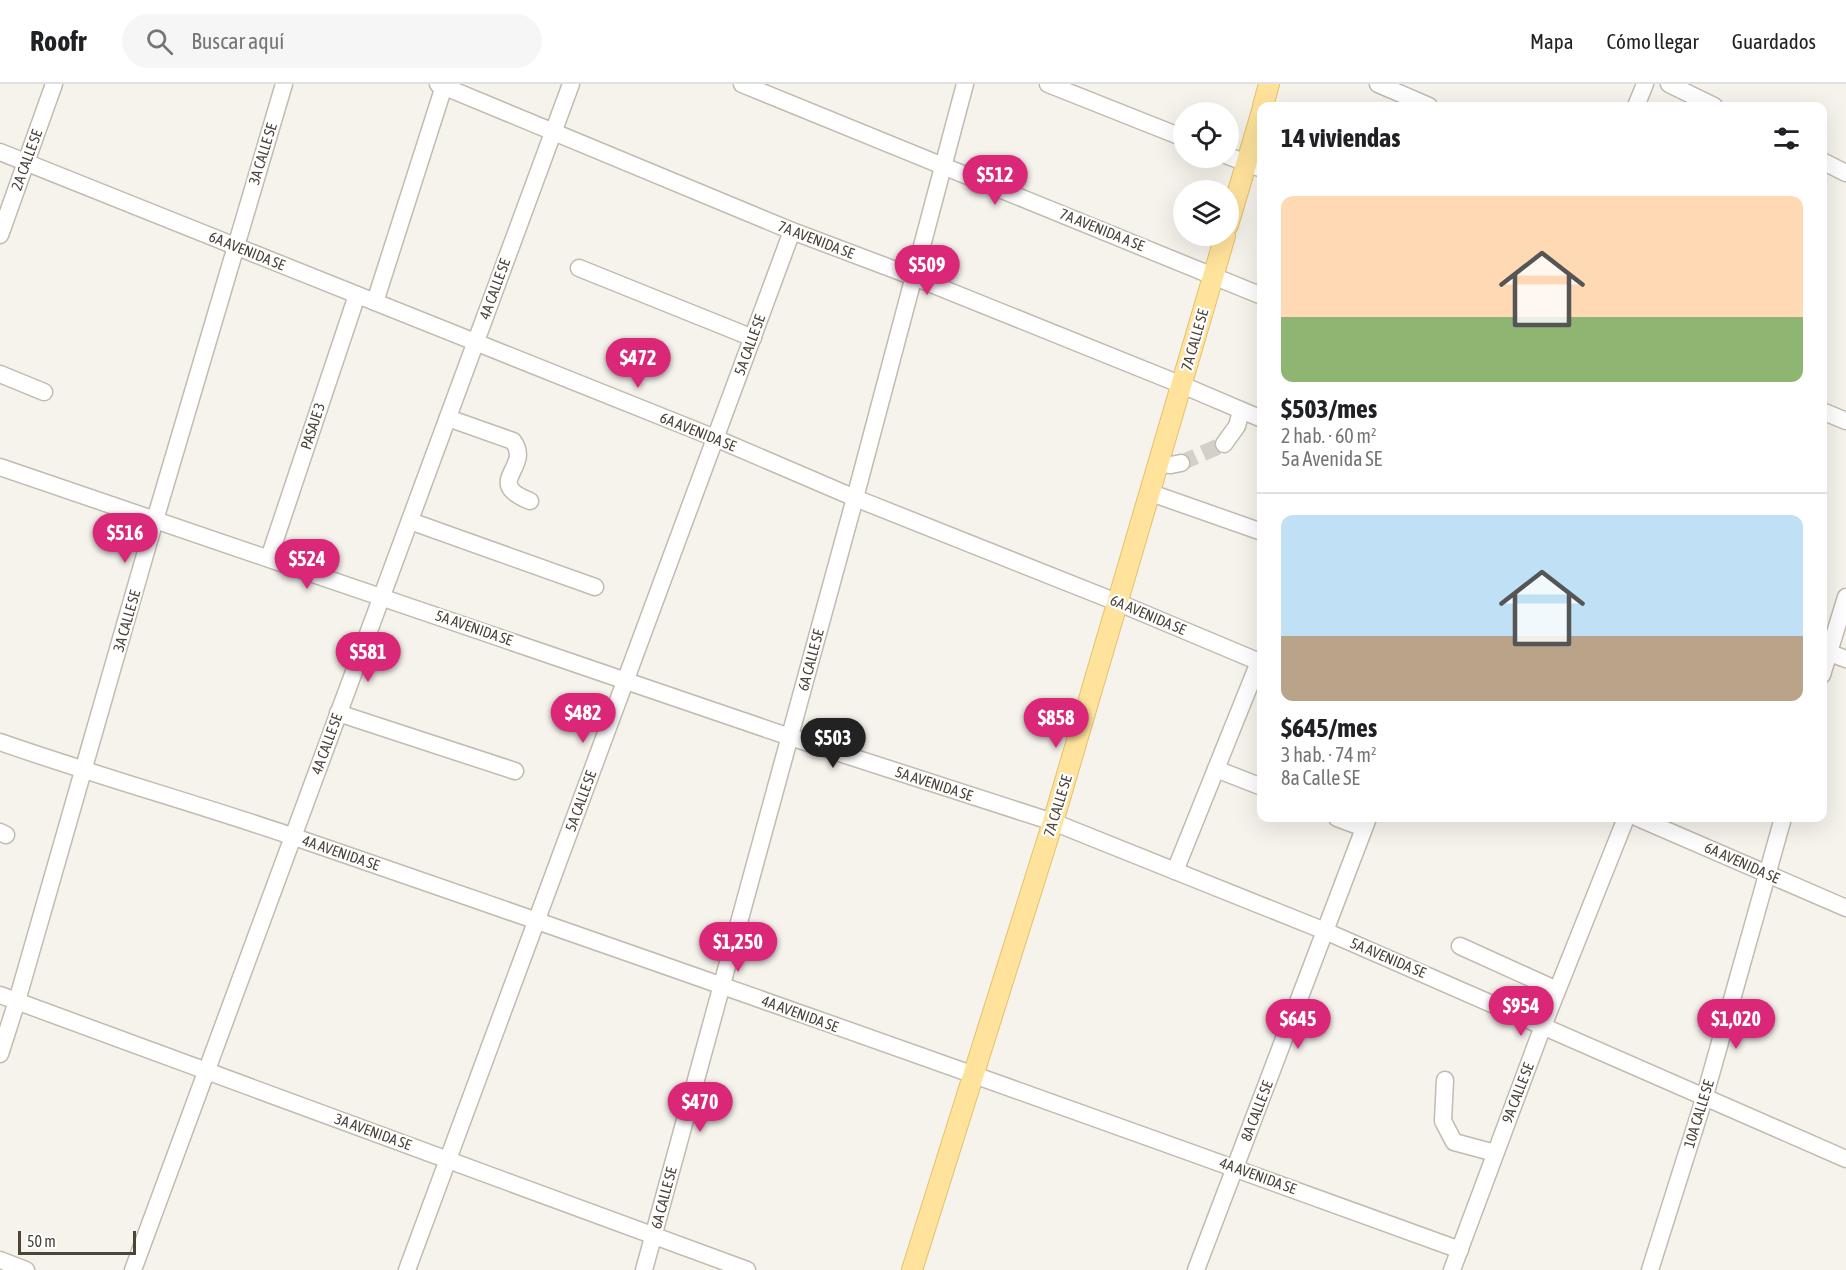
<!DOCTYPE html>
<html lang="es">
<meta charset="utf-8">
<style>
body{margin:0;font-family:"Asap Condensed",sans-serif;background:#f6f6f6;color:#202124;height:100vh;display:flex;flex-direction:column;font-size:22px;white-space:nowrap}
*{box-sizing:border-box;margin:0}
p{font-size:20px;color:#757577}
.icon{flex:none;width:33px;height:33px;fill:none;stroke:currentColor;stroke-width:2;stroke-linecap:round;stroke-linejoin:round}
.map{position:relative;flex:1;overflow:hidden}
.drawer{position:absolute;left:1257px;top:18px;width:570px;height:720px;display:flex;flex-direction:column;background:#fff;border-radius:12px;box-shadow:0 6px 24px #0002}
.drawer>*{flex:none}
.fabs{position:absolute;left:1173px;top:18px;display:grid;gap:12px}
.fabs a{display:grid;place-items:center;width:66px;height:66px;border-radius:50%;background:#fff;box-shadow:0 6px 24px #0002;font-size:30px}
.scale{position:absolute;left:18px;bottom:15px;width:118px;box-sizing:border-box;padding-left:6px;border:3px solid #4b4439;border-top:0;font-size:16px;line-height:21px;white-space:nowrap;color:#4b4439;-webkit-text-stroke:4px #fff;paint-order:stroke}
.price{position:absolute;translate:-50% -51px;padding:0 14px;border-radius:21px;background:#db2777;color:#fff;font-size:20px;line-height:39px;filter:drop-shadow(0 2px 3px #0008)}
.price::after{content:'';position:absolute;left:50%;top:36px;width:18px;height:14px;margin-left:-9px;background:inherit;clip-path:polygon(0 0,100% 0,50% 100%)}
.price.current{background:#222;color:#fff}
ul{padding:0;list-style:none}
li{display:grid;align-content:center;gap:12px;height:318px;padding:0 24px}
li+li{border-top:2px solid #e0e0e0}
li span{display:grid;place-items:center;height:186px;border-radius:12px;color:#555}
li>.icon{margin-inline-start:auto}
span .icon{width:108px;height:108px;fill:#fffc;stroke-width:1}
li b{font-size:26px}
h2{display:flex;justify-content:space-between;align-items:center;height:72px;padding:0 24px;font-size:26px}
header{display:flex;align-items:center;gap:36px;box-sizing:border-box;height:84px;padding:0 30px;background:#fff;border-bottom:2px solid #e0e0e0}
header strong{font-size:28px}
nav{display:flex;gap:33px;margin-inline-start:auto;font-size:21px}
.search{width:420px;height:54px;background:#f6f6f6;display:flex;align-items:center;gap:15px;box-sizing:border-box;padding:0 21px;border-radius:33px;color:#757577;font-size:22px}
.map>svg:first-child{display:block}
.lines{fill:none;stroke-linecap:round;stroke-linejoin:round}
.minor-tunnel{stroke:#d4d0c8;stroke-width:16;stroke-dasharray:16 8;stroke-linecap:butt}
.minor-casing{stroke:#c2bbae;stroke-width:19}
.major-casing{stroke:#e6c16a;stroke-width:22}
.minor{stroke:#fff;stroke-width:16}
.major{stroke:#ffe39c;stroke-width:20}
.labels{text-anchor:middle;stroke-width:4.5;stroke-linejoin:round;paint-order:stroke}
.street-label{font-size:15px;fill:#4b4439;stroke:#fff}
</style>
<header>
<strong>Roofr</strong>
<div class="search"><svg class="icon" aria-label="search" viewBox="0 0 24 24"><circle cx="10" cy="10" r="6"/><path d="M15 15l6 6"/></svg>Buscar aquí</div>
<nav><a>Mapa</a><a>Cómo llegar</a><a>Guardados</a></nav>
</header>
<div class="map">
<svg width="1846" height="1186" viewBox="0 0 1846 1186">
<rect width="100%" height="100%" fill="#f6f3ec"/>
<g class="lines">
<path class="minor-tunnel" d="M1181,379L1224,360"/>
<defs>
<g id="minor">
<path d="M438,0L792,147L914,193L1182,301L1262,335"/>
<path d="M742,0L1262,212"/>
<path d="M1048,0L1184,54"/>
<path d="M1378,0L1429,22"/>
<path d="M1669,0L1714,22"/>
<path d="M1636,22L1645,0"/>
<path d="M0,68L715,354L855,414L1119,519L1262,579"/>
<path d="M1228,72L1262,85"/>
<path d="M1822,77L1846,89"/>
<path d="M0,151L54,0"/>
<path d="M579,184L753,254"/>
<path d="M375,218L444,2"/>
<path d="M0,290L44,308"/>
<path d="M1822,327L1846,337"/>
<path d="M448,334L513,357C533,384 482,398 530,417"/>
<path d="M1224,360L1237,342L1241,327"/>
<path d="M1159,380L1171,381L1181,379"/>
<path d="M0,383L790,653L1053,738L1325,847L1846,1075"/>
<path d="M1151,409L1262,448"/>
<path d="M410,437L595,503"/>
<path d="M269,474L357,211"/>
<path d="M1822,566L1846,575"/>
<path d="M1822,591L1846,513"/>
<path d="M338,629L515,687"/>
<path d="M0,658C100,693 202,721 303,756C690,889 1075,1026 1460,1166"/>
<path d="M1216,685L1262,703"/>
<path d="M1337,734L1364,744"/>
<path d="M1638,734L1846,824"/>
<path d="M0,748L6,751"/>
<path d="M1175,787L1259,578"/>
<path d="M1460,862L1557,906"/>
<path d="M0,911L747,1186"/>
<path d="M0,970L17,917L155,436L284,0"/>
<path d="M1445,996L1443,1037L1454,1058L1495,1069"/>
<path d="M0,1176L26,1186"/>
<path d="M133,1186L571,0"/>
<path d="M407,1186L792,147"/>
<path d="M644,1186L855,414L965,0"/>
<path d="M1196,1186L1368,734"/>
<path d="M1452,1186L1543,942L1626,734"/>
<path d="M1650,1186L1704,1015L1783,734"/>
</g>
<g id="major">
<path d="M1263,22L1269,0"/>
<path d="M1228,141L1262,27"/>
<path d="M912,1186L1053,738L1225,152"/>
</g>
</defs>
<use href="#minor" class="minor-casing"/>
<use href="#major" class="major-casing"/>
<use href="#minor" class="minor"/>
<use href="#major" class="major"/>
</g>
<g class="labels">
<g class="street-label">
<text transform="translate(263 70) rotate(-73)" y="5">3A CALLE SE</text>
<text transform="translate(27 76) rotate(-70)" y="5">2A CALLE SE</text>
<text transform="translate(1102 146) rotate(22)" y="5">7A AVENIDA A SE</text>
<text transform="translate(816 156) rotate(21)" y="5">7A AVENIDA SE</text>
<text transform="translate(247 167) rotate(22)" y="5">6A AVENIDA SE</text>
<text transform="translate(495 205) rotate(-70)" y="5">4A CALLE SE</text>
<text transform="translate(1195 256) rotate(-74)" y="5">7A CALLE SE</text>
<text transform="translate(750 261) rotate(-70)" y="5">5A CALLE SE</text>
<text transform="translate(313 342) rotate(-72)" y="5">PASAJE 3</text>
<text transform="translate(698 348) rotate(22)" y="5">6A AVENIDA SE</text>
<text transform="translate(1148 531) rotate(23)" y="5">6A AVENIDA SE</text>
<text transform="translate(127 537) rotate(-74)" y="5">3A CALLE SE</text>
<text transform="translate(474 544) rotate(19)" y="5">5A AVENIDA SE</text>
<text transform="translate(811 576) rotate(-75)" y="5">6A CALLE SE</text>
<text transform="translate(327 660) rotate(-70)" y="5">4A CALLE SE</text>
<text transform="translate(934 700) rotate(18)" y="5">5A AVENIDA SE</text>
<text transform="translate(581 717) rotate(-70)" y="5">5A CALLE SE</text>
<text transform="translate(1058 722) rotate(-73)" y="5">7A CALLE SE</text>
<text transform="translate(341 769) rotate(19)" y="5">4A AVENIDA SE</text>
<text transform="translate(1742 779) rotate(24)" y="5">6A AVENIDA SE</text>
<text transform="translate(1388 874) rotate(23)" y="5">5A AVENIDA SE</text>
<text transform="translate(800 930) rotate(20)" y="5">4A AVENIDA SE</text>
<text transform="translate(1518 1009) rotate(-69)" y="5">9A CALLE SE</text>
<text transform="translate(1257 1027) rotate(-69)" y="5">8A CALLE SE</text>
<text transform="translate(1699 1030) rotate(-73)" y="5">10A CALLE SE</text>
<text transform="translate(373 1048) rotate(20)" y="5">3A AVENIDA SE</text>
<text transform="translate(1258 1092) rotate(20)" y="5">4A AVENIDA SE</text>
<text transform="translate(664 1114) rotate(-75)" y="5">6A CALLE SE</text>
</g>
</g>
</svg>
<div class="fabs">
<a><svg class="icon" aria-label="locate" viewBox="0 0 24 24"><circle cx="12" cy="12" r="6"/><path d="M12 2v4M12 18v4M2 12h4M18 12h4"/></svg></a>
<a><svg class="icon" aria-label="layers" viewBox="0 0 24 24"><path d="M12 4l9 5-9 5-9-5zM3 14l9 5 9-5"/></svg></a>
</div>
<div class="scale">50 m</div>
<b class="price" style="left:995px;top:122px">$512</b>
<b class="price" style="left:927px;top:212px">$509</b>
<b class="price" style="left:638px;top:305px">$472</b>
<b class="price" style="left:125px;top:480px">$516</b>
<b class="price" style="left:307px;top:506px">$524</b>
<b class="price" style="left:368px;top:599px">$581</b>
<b class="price" style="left:583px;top:660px">$482</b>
<b class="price" style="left:1056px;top:665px">$858</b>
<b class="price current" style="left:833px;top:685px">$503</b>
<b class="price" style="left:738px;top:889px">$1,250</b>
<b class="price" style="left:1521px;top:953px">$954</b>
<b class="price" style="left:1298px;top:966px">$645</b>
<b class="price" style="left:1736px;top:966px">$1,020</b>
<b class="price" style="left:700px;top:1049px">$470</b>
<section class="drawer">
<h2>14 viviendas<svg class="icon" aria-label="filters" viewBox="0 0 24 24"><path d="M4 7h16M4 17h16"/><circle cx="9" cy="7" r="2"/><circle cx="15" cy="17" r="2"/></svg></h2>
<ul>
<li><span style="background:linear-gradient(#ffd9b3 65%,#8fb573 0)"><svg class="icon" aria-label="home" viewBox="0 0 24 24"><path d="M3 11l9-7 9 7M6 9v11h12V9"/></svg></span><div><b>$503/mes</b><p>2 hab. · 60 m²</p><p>5a Avenida SE</p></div></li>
<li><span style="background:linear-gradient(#bfe0f5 65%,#b9a48a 0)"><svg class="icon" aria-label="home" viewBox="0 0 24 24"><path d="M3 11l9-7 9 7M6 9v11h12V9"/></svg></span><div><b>$645/mes</b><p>3 hab. · 74 m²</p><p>8a Calle SE</p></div></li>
</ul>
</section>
</div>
